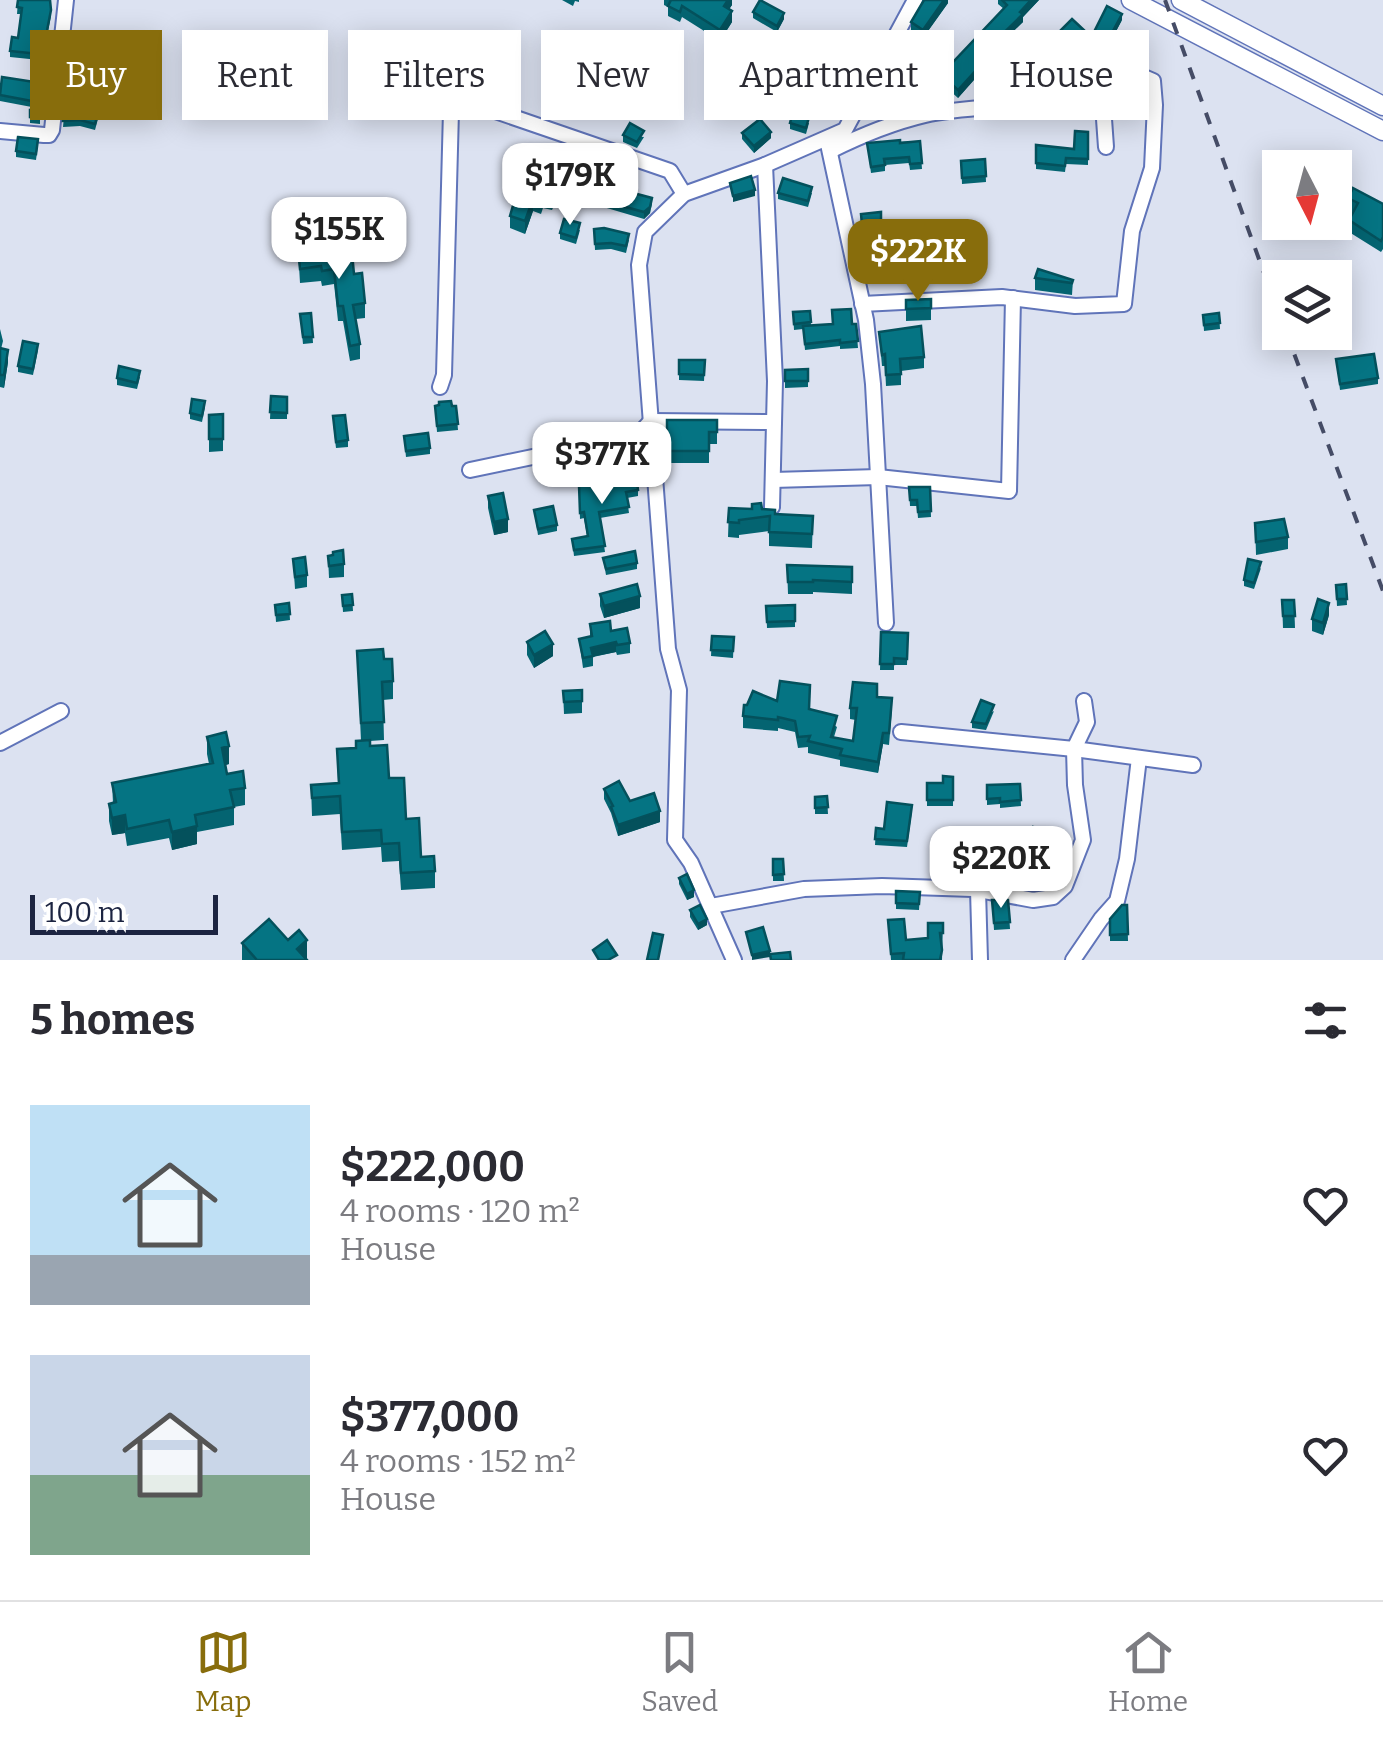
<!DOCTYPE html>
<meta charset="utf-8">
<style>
body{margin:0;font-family:Bitter,serif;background:#f2f2f3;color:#2b2b33;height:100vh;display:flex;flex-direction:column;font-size:38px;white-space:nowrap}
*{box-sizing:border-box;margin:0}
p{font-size:32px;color:#7c7c81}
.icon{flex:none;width:55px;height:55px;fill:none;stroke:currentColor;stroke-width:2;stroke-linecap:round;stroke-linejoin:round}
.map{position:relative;height:960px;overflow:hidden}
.drawer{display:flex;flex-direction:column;background:#fff;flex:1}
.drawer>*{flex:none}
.guide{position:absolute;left:30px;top:30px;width:1325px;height:90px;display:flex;gap:20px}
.needle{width:65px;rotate:174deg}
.controls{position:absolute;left:1262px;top:150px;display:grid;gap:20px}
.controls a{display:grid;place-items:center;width:90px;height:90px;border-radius:0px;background:#fff;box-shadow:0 5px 25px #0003;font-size:50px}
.scale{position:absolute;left:30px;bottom:25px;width:188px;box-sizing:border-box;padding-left:10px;border:5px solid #1c2441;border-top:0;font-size:28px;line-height:35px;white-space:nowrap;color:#1c2441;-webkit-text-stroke:8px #fff;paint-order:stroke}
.price{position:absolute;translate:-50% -85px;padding:0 22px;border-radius:20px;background:#fff;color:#222;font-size:32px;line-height:65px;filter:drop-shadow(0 2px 5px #0008)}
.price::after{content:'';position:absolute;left:50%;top:60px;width:30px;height:22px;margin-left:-15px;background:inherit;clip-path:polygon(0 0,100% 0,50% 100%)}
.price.active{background:#886d0c;color:#fff}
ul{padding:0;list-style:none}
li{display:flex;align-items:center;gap:30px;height:250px;padding:0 30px}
li span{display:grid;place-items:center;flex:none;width:280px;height:200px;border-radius:0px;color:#555}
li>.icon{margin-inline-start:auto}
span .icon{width:120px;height:120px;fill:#fffc;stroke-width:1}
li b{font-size:42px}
h2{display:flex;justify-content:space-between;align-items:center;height:120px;padding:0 30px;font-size:42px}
.chip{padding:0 35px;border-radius:0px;background:#fff;box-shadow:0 5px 25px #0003;font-size:35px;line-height:90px}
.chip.active{background:#886d0c;color:#fff}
.tab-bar{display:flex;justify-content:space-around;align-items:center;height:140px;border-top:2px solid #e1e1e2;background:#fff;font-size:28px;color:#7c7c81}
.tab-bar a{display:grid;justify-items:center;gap:5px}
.tab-bar .active{color:#886d0c}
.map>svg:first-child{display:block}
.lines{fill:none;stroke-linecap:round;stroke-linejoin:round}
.minor-casing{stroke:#6074b9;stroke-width:18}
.secondary-casing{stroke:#6074b9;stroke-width:21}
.minor{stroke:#fff;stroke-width:14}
.secondary{stroke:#fff;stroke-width:18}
.rail{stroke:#454c66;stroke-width:4;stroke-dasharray:12 12;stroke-linecap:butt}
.wall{fill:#046471}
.shaded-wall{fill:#04515c}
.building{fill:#057483;stroke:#04515c;stroke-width:2.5}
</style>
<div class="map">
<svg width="1383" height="960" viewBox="0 0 1383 960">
<rect width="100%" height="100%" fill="#dce2f1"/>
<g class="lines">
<defs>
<g id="minor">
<path d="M1101,77L1106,147"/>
<path d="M0,131L44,135H49L52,130L66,0"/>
<path d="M828,144L866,320L873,384L886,623"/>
<path d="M830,151C860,136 891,123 925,115C975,104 1030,110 1079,93C1092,88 1105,74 1116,65L1153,81L1155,105L1152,168L1132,231L1124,304L1075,306L1002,297L862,304"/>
<path d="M765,165L775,381L772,507"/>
<path d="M440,387L444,375L451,111L460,103H472L670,171L684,194"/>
<path d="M470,470L638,435L651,421L774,422"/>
<path d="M773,480L878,477L1009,491L1013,298"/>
<path d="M901,732L1074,749L1193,765"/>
<path d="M0,743L61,711"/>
<path d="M978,890L980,960"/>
<path d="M711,906L804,889L882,886L973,889L1033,900L1053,897L1065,886L1083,840L1075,785L1074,749L1087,722L1084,701"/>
<path d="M734,960L691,863L675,840L679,690L668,649L639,265L645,232L684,194L765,165L845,130L915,0"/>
<path d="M1073,960L1101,919L1117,901L1127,859L1139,758"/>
</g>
<g id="secondary">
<path d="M1131,0L1383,131"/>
<path d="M1181,0L1383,106"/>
</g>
</defs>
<use href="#minor" class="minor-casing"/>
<use href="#secondary" class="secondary-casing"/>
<use href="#minor" class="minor"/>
<use href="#secondary" class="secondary"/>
<g class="rail">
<path d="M1165,0L1280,317"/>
<path d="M1286,332L1383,591"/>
</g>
</g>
<g class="wall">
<path d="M18,0L51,16L46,41H50L49,61L10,57V51L18,38L21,14H17Z"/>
<path d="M562,0H579V2L575,1L573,6Z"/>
<path d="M664,0H732V5L729,9L732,22L720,41L682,17L680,22L668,16V7L664,5Z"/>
<path d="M948,0V3L923,38L911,31V22Z"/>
<path d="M998,0H1039L1023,17V22L988,56V64L958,98L948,89L934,102L920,105V97L1004,9L998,4Z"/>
<path d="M753,12L784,19L777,32L753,18Z"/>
<path d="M1122,20L1106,50L1092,42V36Z"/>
<path d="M1057,34L1085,37L1071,53L1057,40Z"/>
<path d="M907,55L902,66L903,75L896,90L882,84V75Z"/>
<path d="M0,87L41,89L37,108L0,101Z"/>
<path d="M65,106L81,108L98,119L95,130L80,126L63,127Z"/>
<path d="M40,109V124L30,123V110Z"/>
<path d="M790,123H809L806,134L790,129Z"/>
<path d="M1088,132V165L1066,164L1065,172L1036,169V145L1074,149Z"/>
<path d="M742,133L771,138L754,153L742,139Z"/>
<path d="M623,135L644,137L637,148L623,142Z"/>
<path d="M920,141L922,169L910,170L909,163L885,165V171L871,173L867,143Z"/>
<path d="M38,145L36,160L16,157V151Z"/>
<path d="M985,159L986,182L962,184L961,161Z"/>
<path d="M589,181L652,204L650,213L644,219L600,206V201L592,199V192L589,199L570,195V189Z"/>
<path d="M547,184L555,199L552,210L543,208L541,214L533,211L525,234L510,228V216L520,204Z"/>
<path d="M778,193H812L808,207L778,199Z"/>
<path d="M1348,198L1383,204V249L1381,252L1349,232V220L1353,212L1348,210Z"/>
<path d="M881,212V235L862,237L861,214Z"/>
<path d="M1285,222H1307V233L1287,236Z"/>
<path d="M594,229L629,240L626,253L611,249L595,250Z"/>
<path d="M580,230L576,244L560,239V233Z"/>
<path d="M298,249L328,255L354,274L365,303V318L356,319L360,344V359L350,361L343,321H338L334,284L322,286L321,281L300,283Z"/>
<path d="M1035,278L1073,280L1072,295L1035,290Z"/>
<path d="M931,299V320L906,321V300Z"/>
<path d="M810,311L811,325L856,324L858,348L840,349V346L805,350L803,329L794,330L793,312Z"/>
<path d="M311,313L313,343L303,344L300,314Z"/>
<path d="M1219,313L1220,329L1204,331L1203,315Z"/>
<path d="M0,329L3,341L1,349L8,362L4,388L0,387Z"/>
<path d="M879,332L924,357V368L901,371V385L886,386L885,366H882Z"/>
<path d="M38,350L33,375L18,372V366Z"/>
<path d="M1336,359L1378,378V384L1340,390Z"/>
<path d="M679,360H705L704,381L679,380Z"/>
<path d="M808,369V387L785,388V370Z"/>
<path d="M140,377L137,389L117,385V378Z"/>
<path d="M271,396L287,397V419H270Z"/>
<path d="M435,406H456L458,430L437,432Z"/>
<path d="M205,407L202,422L190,419V413Z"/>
<path d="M223,414V451L209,452V415Z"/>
<path d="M667,420H717V444H709V463H667Z"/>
<path d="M333,422L348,440V447L336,448Z"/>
<path d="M404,436L430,448V454L406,457Z"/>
<path d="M601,441L625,448V460L603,464Z"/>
<path d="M579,485L638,490V496L627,498L629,513L600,518L605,552L574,556L572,539L587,536L584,518L580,519Z"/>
<path d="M909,487H930L931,517L918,518L917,506H910Z"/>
<path d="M488,496L508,532L494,535L488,508Z"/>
<path d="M729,508L762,509L775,514L813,516L812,548L769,546V531L739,535V538L728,537Z"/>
<path d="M534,510L557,525V531L538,535Z"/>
<path d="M1255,523L1288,537V549L1256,555Z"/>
<path d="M328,556L344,564V577L329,578Z"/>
<path d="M603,558L637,563V569L606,575Z"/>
<path d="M293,559L307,575V587L295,589Z"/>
<path d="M787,565L852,567V594L813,592V594H788Z"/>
<path d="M1261,568L1254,589L1244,586V580Z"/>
<path d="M1346,584L1347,605L1337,606L1336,585Z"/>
<path d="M352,594L353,611L343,612L342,595Z"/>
<path d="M600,594L640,608L604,618L600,606Z"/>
<path d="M1282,600H1294L1295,628H1283Z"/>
<path d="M289,603L290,620L276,622L275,605Z"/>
<path d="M795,605V627L767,628L766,606Z"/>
<path d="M1329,615L1323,635L1312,631V619Z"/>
<path d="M590,624L611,631L630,643V653L617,655L616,652L593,657V666L583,668L579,639L590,637Z"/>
<path d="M881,632L908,633L907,665H894V670H880Z"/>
<path d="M712,636L734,637L733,658L711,656Z"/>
<path d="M527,642L553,656L534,668L527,655Z"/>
<path d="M357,651L384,659L393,681V699L383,700L384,740L370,741V746L389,778L421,857L435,871V888L401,890L399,861L382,862L381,847L342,850L340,814L312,816L311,785L338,783L337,749L356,748L361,741Z"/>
<path d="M582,690V713L564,714L563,691Z"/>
<path d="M877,697L892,709L889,745L883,744L878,773L840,766V760L808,753V747L798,748L795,732L778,728V731L743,728V716L777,701L810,709L837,727L834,737L853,741L856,720L850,719V708Z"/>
<path d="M994,711L986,730L972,728V722Z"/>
<path d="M207,737L229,764L225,765L227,774L245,788V805L234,807V825L197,832V844L172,850L169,838L127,846L125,833L112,835L109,821V804L113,803L112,783L209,764L207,754Z"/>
<path d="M953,777V806H927V783H943Z"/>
<path d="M1020,784L1021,806L1000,808V804L987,805V785Z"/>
<path d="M604,789L630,801L660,822L618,836L611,813L604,799Z"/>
<path d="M827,796L828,814H815V797Z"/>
<path d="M912,811L907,847L875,845L876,828L884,829Z"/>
<path d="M1042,835L1038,850L1029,847V841Z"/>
<path d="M985,849H996L997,877L985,878Z"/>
<path d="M773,859H783L784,881H773Z"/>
<path d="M1031,867H1052V884L1048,887L1031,889Z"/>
<path d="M679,878L694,897L687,900L679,884Z"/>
<path d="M896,891L920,892L919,910L896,909Z"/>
<path d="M992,900H1008L1010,929L994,930Z"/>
<path d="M1127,905L1128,941H1110V919Z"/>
<path d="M690,910L707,925L698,930L690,917Z"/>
<path d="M888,920L906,940L928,938L943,923L942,960H891Z"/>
<path d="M288,940L307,958V960H242V943Z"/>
</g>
<g class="shaded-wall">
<path d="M728,0H732V5L724,17V6Z"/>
<path d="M944,0H948V3L923,38V30Z"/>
<path d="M1031,0H1039L1023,17V22L983,60V53Z"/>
<path d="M732,11V22L720,41V30Z"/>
<path d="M784,13V19L777,32V26Z"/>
<path d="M1122,14V20L1106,50V44Z"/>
<path d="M1085,31V37L1071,53V47Z"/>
<path d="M907,46V55L899,73V64Z"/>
<path d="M988,57V64L958,98V90Z"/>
<path d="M903,66V75L896,90V81Z"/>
<path d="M948,81V89L934,102V95Z"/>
<path d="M771,132V138L754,153V146Z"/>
<path d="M555,186V199L552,210V198Z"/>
<path d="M755,190V196L733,202V196Z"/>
<path d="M652,198L650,213L644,219V212Z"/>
<path d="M533,199V211L525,234V221Z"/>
<path d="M8,350V362L4,388V375Z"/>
<path d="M508,519V532L494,535V522Z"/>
<path d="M640,596V608L604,618V606Z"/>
<path d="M1329,603V615L1323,635V623Z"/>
<path d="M616,642V652L591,657V648Z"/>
<path d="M553,644V656L534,668V655Z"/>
<path d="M883,733V744L878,773V762Z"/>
<path d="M229,746V764L222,766V748Z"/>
<path d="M660,811V822L618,836V825Z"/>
<path d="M125,815V833L112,835V818Z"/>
<path d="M197,826V844L172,850V832Z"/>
<path d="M694,890V897L687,900V894Z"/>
<path d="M707,919V925L698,930V924Z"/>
<path d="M307,940V958L305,960L297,949Z"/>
<path d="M770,951V957L752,960V955Z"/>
</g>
<g class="building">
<path d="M18,0H50L51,10L45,41H50L49,55L10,51L12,37L18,38L22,8L17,7Z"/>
<path d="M671,0H728L724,6L732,11L720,30L682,6L680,12L668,6Z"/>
<path d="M760,0L784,13L777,26L753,12Z"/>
<path d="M924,0H944L923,30L911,22Z"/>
<path d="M1002,0H1031L1020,12L1023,14L983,53L988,57L958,90L948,81L934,95L920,97L1007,5Z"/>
<path d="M1107,6L1122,14L1106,44L1092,36Z"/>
<path d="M1072,19L1085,31L1071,47L1057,34Z"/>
<path d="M900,42L907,46L899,64L903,66L896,81L882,75Z"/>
<path d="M2,77L41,83L37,102L0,95Z"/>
<path d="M81,105V108L98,113L95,124L80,120L63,121L65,106Z"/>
<path d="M40,109V118L30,117V110Z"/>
<path d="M793,112L809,117L806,128L790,123Z"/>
<path d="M760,119L771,132L754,146L742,133Z"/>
<path d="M630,123L644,131L637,142L623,135Z"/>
<path d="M1075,131L1088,132V159L1066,158L1065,166L1036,163V145L1074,149Z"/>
<path d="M18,137L38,139L36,154L16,151Z"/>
<path d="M900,140V143L920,141L922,163L910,164L909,157L884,159L885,165L871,167L867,143Z"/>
<path d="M985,159L986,176L962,178L961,161Z"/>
<path d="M574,168L590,171L588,181L652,198L650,207L644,212L600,200L601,195L592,193V186L589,193L570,189Z"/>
<path d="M530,173L547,179L546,183L555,186L552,198L543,195L541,201L533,199L525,221L510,216L514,202L520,204Z"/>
<path d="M751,176L755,190L733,196L730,183Z"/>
<path d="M783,178L812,187L808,201L778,193Z"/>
<path d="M1353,188L1383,204V237L1381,241L1349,220L1358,203L1348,198Z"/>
<path d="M881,212V223L862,225L861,214Z"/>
<path d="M564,219L580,223L576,238L560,233Z"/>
<path d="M604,228L629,234L626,246L611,243L595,244L594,229Z"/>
<path d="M327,246L328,255L352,253L354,274L362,273L365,303L353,305L360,344L350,346L343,306H338L334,269L322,271L321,266L300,269L298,249Z"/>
<path d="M1315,262L1317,278H1304L1303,264Z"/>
<path d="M1038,269L1073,280L1072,283L1035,278Z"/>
<path d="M931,299V308L906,309V300Z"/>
<path d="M851,309L852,324H856L858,341L840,343V340L805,344L803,326L833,324L832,310Z"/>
<path d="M810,311L811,322L794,324L793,312Z"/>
<path d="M311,313L313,337H303L300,314Z"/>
<path d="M1219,313L1220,323L1204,325L1203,315Z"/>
<path d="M921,326L924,357L900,359L901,374L886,375L885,354L882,355L879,332Z"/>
<path d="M23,341L38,344L33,369L18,366Z"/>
<path d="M0,348L8,350L4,375H0Z"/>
<path d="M1374,354L1378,378L1340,384L1336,359Z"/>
<path d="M679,360H705L704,375L679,374Z"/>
<path d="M119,366L140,371L137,383L117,378Z"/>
<path d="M808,369V381H785V370Z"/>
<path d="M271,396L287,397V413L270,412Z"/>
<path d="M192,399L205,401L202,416L190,413Z"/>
<path d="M451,401L452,406H456L458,424L437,426L435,406L439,405V402Z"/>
<path d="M223,414V439H209V415Z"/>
<path d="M345,415L348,440L336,442L333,416Z"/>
<path d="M667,420H717V432H709V451H667Z"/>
<path d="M428,433L430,448L406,451L404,436Z"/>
<path d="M623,437L625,448L603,452L601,441Z"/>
<path d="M636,474L638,490L626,492L629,507L599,512L605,546L574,550L572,539L588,536L584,512L580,513L579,485L609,484L608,479Z"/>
<path d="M909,487H930L931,511L918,512L917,500H910Z"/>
<path d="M503,493L508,519L494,522L488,496Z"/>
<path d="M761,503L762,509L775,510V514L813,516L812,534L769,532L770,516L739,520V523L728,522L729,508L752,509V504Z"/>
<path d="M553,506L557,525L538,529L534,510Z"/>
<path d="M1284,519L1288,537L1256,542L1255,523Z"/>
<path d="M343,550L344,564L329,566L328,556L333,555V552Z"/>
<path d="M635,551L637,563L606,569L603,558Z"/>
<path d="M305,557L307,575L295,577L293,559Z"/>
<path d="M1248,559L1261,562L1254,583L1244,580Z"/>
<path d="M787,565L852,567V582L813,580V582H788Z"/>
<path d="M637,584L640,596L604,606L600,594Z"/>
<path d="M1346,584L1347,599H1337L1336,585Z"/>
<path d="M352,594L353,605L343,606L342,595Z"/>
<path d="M1318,599L1329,603L1323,623L1312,619Z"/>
<path d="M1282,600H1294L1295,616H1283Z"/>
<path d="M289,603L290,614L276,615L275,605Z"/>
<path d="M795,605V621L767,622L766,606Z"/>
<path d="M610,621L611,631L627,628L630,643L617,645L616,642L591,648L593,656L583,658L579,639L592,636L590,624Z"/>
<path d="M545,631L553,644L534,655L527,642Z"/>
<path d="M881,632L908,633L907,659L894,658V664H880Z"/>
<path d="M712,636L734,637L733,651L711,650Z"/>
<path d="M383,649L384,659H392L393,681L382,682L384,722L361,723L357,651Z"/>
<path d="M780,681L810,685L809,709L837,716L831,737L853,741L857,708H850L853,682L877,684V697L892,698L889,733H883L878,762L840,755L842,749L808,741L810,736L798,737L795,721L778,717V720L743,716L744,705H747L753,691L777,701Z"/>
<path d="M582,690V701L564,702L563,691Z"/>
<path d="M981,700L994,705L986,724L972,722Z"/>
<path d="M226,732L229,746L222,748L227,774L243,771L245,788L230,790L234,807L195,815L197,826L172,832L169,820L127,829L125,815L112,818L109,804L116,802L112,783L213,763L207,737Z"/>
<path d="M370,740V746L387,745L389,778H404L406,819L419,818L421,857L434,856L435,871L401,873L399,843L382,844L381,830L342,832L340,796L312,798L311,785L339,783L337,749L356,748V741Z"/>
<path d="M943,776L953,777V800H927V783H943Z"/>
<path d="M619,781L630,801L654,793L660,811L618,825L611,807L613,806L604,789Z"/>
<path d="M1020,784L1021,800L1000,802V798L987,799V785Z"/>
<path d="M827,796L828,807L815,808V797Z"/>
<path d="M887,802L912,805L907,841L875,839L876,828L884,829Z"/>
<path d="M1033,827L1042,829L1038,844L1029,841Z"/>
<path d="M985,849H996L997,871L985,872Z"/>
<path d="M773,859H783L784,874L773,875Z"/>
<path d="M1031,867H1052V878L1048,881L1031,883Z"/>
<path d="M687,874L694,890L687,894L679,878Z"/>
<path d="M896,891L920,892L919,904L896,903Z"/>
<path d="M992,900H1008L1010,922L994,923Z"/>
<path d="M700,905L707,919L698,924L690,910Z"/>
<path d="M1122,905H1127L1128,934L1110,935V919Z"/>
<path d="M269,919L288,940L299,930L307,940L297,949L307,960H257L242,943Z"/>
<path d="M904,919L906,940L928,938V923H943V933H940L942,950L940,960H903L904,953L891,954L888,920Z"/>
<path d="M763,927L770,951L752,955L746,932Z"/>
<path d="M653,933L663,935L658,960H647Z"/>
<path d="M607,940L617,955L608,960H599L593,950Z"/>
<path d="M790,952L791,960H771L770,954Z"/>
</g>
</svg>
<div class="controls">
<a><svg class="needle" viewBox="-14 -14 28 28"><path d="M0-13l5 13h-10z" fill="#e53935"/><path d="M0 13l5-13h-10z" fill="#7c7c81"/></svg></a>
<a><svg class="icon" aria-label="layers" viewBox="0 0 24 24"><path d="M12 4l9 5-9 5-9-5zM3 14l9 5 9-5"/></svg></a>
</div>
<div class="scale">100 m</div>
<b class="price" style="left:570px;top:228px">$179K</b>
<b class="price" style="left:339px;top:282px">$155K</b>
<b class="price active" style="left:918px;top:304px">$222K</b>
<b class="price" style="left:602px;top:507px">$377K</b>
<b class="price" style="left:1001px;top:911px">$220K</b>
<div class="guide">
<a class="chip active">Buy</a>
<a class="chip">Rent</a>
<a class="chip">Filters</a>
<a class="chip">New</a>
<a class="chip">Apartment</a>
<a class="chip">House</a>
</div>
</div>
<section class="drawer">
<h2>5 homes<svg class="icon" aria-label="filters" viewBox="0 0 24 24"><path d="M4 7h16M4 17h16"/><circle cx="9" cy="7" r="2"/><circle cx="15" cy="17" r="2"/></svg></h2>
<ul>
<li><span style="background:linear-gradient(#bfe0f5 75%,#9aa5b1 0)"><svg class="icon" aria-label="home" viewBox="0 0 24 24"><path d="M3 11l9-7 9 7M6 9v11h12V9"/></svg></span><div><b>$222,000</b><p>4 rooms · 120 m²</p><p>House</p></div><svg class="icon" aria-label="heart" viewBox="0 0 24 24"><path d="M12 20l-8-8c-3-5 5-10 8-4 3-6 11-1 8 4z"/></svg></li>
<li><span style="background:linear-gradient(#c9d6e8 60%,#7fa58c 0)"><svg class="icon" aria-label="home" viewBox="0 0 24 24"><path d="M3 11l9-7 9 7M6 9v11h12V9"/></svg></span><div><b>$377,000</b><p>4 rooms · 152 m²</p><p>House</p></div><svg class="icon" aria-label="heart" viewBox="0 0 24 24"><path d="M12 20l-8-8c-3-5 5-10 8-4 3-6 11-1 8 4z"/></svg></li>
</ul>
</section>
<nav class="tab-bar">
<a class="active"><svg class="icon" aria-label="map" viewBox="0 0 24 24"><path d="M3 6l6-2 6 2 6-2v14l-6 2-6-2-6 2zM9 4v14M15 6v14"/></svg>Map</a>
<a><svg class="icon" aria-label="saved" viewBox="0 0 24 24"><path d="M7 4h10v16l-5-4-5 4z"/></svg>Saved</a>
<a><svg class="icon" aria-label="home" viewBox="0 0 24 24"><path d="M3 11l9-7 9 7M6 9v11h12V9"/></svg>Home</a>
</nav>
